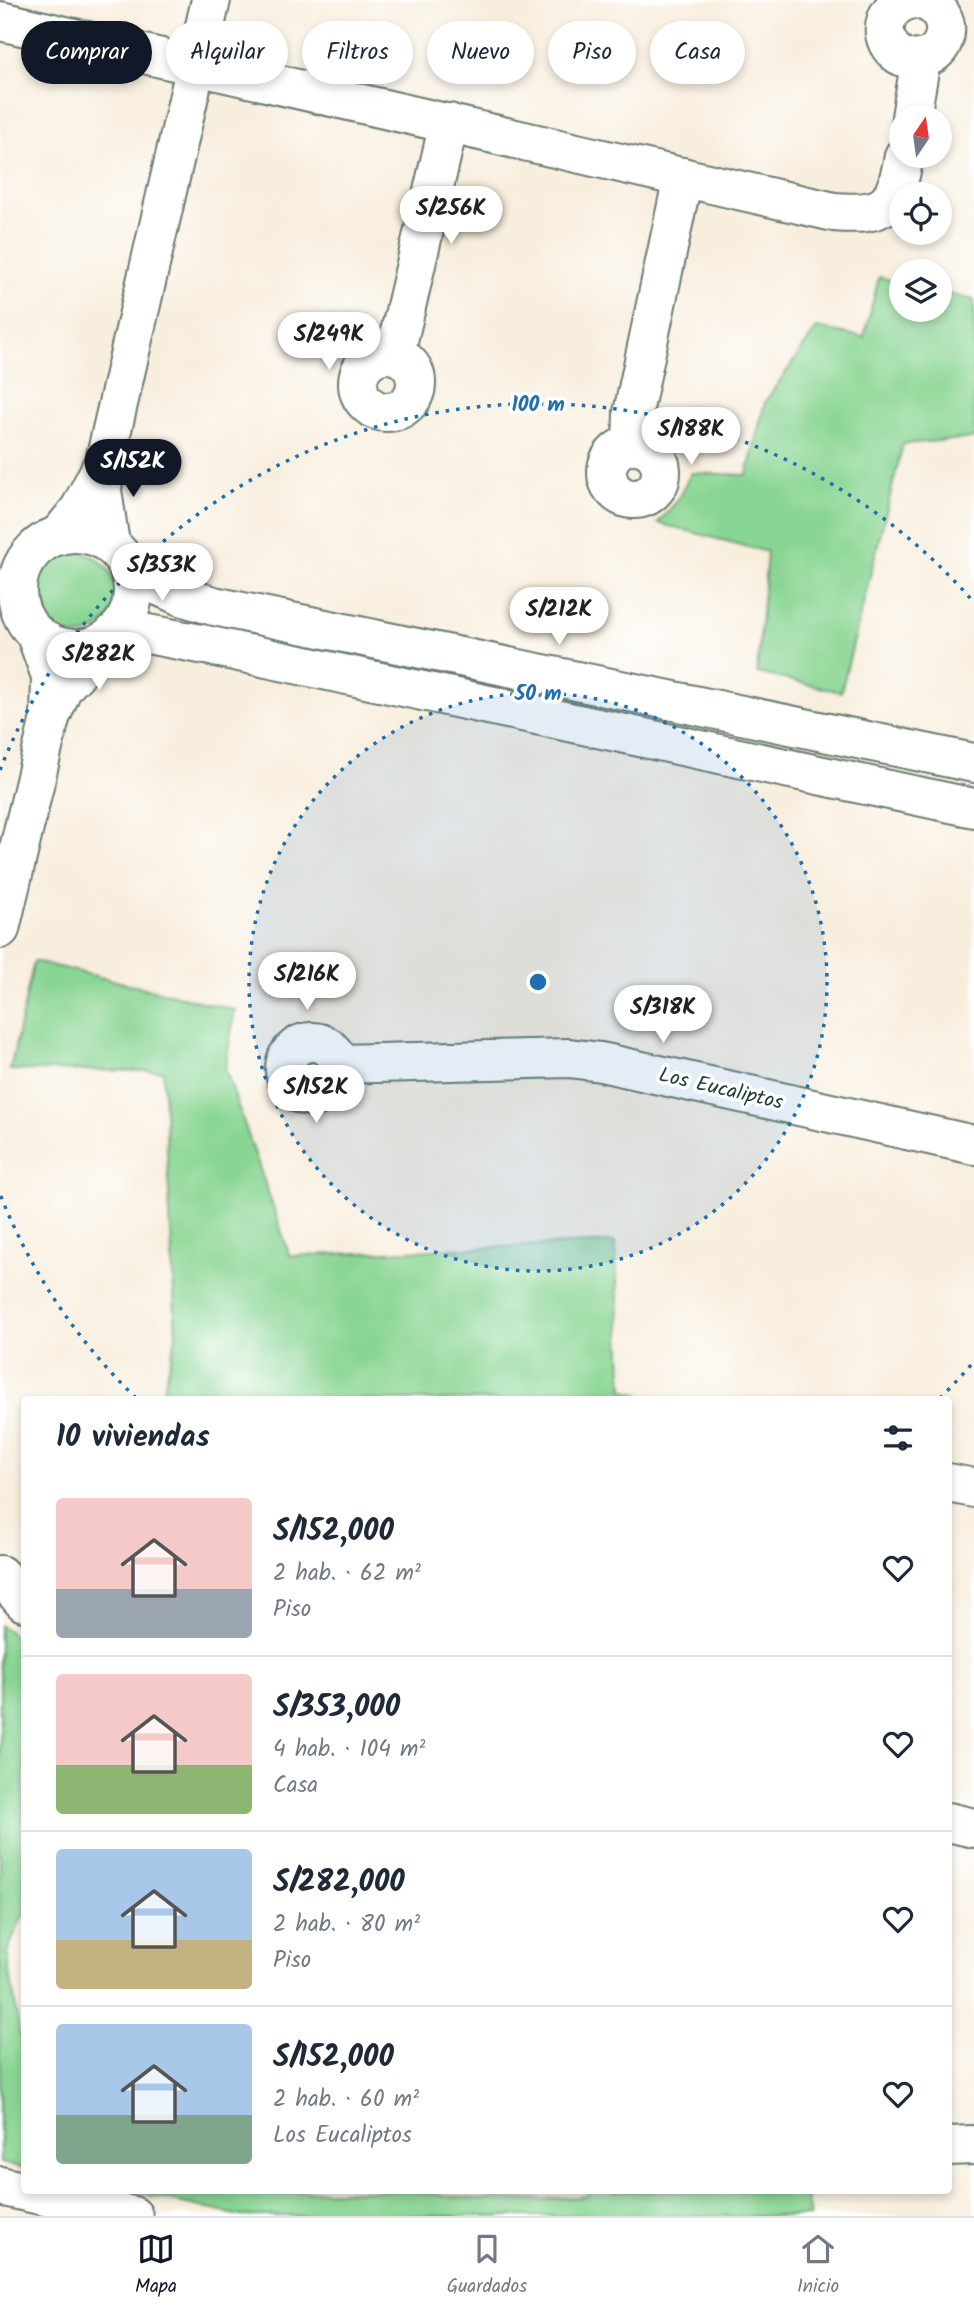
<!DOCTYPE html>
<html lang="es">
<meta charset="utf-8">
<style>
body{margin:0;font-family:Kalam,sans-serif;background:#f6f6f7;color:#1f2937;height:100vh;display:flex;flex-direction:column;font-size:26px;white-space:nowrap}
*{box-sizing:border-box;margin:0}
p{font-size:23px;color:#747a83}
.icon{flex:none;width:38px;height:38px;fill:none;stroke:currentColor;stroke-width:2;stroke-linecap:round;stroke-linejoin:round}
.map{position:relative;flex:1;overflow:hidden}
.details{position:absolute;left:21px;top:1396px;width:931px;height:798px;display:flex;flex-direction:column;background:#fff;border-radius:7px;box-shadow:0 4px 10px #0003}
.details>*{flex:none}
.banner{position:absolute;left:21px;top:21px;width:933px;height:63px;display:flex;gap:14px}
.needle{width:46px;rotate:13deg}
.tools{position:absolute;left:889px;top:105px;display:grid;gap:14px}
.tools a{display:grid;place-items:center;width:63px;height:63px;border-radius:50%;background:#fff;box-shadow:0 4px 10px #0003;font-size:35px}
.price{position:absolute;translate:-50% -60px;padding:0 16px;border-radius:24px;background:#fff;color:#222;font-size:23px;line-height:46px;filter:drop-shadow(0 2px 4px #0008)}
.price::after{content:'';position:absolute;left:50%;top:42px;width:21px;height:16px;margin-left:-10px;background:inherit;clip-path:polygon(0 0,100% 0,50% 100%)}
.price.on{background:#111827;color:#fff}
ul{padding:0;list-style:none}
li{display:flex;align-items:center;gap:21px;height:175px;padding:0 35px}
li+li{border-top:2px solid #e0e1e3}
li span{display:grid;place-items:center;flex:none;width:196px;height:140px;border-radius:7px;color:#555}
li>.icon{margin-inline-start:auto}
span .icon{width:84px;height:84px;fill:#fffc;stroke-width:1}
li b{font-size:30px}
h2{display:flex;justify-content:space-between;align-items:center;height:84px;padding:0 35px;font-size:30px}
.tag{padding:0 24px;border-radius:32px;background:#fff;box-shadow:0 4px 10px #0003;font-size:24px;line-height:63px}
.tag.on{background:#111827;color:#fff}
.menu{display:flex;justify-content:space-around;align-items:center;height:98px;border-top:2px solid #e0e1e3;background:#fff;font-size:19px;color:#747a83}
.menu a{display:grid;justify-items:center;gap:4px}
.menu .on{color:#111827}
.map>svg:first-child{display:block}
.green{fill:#89d593;stroke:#548964;stroke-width:2}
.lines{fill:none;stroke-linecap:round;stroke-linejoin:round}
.minor-casing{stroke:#6b7b6f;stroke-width:42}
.tertiary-casing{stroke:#6b7b6f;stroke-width:42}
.minor{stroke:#fff;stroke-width:38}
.tertiary{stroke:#fff;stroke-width:38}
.ring{fill:none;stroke:#1f6fb2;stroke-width:3.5;stroke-dasharray:3.5 7}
.labels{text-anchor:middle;stroke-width:7;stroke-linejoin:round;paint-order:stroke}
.street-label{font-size:21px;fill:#1f3d34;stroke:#fff}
.centre{fill:#1f6fb2;stroke:#fff;stroke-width:3.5}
.ring-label{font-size:21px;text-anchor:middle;font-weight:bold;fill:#1f6fb2;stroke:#fff;stroke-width:7;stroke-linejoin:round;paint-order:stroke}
</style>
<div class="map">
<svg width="974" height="2216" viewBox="0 0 974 2216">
<rect width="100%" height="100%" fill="#fff"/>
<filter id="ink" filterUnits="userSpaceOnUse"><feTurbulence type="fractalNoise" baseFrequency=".0143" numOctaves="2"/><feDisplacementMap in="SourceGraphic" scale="14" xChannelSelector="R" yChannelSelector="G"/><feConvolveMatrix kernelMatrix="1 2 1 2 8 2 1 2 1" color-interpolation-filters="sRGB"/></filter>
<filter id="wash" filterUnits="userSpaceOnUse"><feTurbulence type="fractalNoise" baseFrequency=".00686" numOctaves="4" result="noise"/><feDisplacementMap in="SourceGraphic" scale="28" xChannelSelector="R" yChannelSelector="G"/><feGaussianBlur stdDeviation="1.57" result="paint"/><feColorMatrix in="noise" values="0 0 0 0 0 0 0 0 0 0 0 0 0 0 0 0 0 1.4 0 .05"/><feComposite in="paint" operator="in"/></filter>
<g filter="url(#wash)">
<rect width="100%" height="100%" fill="#f8eedd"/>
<g class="green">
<path d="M879,277L901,283V310H940V292L974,300V438L903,444L841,692L757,673L767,552L658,523L677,501L691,473L747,475L765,402L817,328L864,337Z"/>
<circle cx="74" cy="594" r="42"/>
<path d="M34,961L235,1010L225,1068L290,1256L615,1242L623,1390L655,1400H161L176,1337L163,1071L10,1070Z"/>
<path d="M0,1625L24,1643V1913L7,1952L24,2063V2168L0,2163Z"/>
<path d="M128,2191H417C473,2203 530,2201 588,2196V2191H805L810,2216H241Z"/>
</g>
</g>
<g filter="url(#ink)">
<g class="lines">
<defs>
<g id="minor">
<path d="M910,0C887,4 876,32 893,50C908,66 935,61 943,41C950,22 939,4 920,0"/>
<path d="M0,21L834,212C886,216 895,207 904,156"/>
<path d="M911,117L921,59"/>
<circle cx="387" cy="383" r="29"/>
<path d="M395,354L449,123"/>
<path d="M632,444L633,413L683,177"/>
<circle cx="634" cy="472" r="27"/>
<path d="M59,535L80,509L101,468"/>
<path d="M110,544L102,490L106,456L211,0"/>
<path d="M36,635L51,676L50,718"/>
<path d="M0,929L50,718L63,687L109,639"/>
<circle cx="312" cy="1069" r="27"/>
<path d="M340,1064L569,1058L601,1062L974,1145"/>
<path d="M948,1483L974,1488"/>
<path d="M0,1575L24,1602"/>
<path d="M948,1822L974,1828"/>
<path d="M948,2146L974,2145"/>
<path d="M0,2186L133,2216"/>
</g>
<g id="tertiary">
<circle cx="75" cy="591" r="58"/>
<path d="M130,573L181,596L214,606L974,763"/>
<path d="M115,632H137L206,645L974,808"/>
</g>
</defs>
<use href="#minor" class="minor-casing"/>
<use href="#tertiary" class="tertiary-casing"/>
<use href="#minor" class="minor"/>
<use href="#tertiary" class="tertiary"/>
</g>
</g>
<circle cx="538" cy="982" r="289" fill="#1f6fb2" fill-opacity=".12"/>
<g class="ring">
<circle cx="538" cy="982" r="289"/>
<path d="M971 1365A578 578 0 0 1 940 1398M136 1398A578 578 0 0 1 0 1194M0 770A578 578 0 0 1 971 599"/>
</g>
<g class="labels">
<g class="street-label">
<text transform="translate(721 1088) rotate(13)" y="7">Los Eucaliptos</text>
</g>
</g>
<circle cx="538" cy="982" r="10" class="centre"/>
<g class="ring-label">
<text x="538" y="411">100 m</text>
<text x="538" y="700">50 m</text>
</g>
</svg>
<div class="tools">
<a><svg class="needle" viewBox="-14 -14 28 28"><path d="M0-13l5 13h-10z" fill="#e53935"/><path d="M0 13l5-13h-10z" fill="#747a83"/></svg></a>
<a><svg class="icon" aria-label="locate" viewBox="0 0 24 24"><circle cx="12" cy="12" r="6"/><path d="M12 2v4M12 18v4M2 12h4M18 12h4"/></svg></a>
<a><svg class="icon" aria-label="layers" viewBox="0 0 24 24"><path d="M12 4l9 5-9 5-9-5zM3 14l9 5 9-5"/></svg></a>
</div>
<b class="price" style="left:451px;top:246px">S/256K</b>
<b class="price" style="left:329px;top:372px">S/249K</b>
<b class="price" style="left:691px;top:467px">S/188K</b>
<b class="price on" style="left:133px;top:499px">S/152K</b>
<b class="price" style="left:162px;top:603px">S/353K</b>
<b class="price" style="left:559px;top:647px">S/212K</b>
<b class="price" style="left:99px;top:692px">S/282K</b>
<b class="price" style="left:307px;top:1012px">S/216K</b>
<b class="price" style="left:663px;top:1045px">S/318K</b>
<b class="price" style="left:316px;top:1125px">S/152K</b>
<div class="banner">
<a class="tag on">Comprar</a>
<a class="tag">Alquilar</a>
<a class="tag">Filtros</a>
<a class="tag">Nuevo</a>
<a class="tag">Piso</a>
<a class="tag">Casa</a>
</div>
<section class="details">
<h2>10 viviendas<svg class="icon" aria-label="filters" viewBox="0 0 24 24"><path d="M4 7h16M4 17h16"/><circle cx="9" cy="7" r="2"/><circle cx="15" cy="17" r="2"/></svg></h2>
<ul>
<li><span style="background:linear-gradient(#f6c9c9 65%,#9aa5b1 0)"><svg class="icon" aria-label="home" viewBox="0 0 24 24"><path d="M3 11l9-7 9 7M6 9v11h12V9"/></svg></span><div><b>S/152,000</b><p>2 hab. · 62 m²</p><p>Piso</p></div><svg class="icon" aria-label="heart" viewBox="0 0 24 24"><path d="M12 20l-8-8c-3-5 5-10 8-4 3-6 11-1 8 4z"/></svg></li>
<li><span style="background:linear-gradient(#f6c9c9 65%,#8fb573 0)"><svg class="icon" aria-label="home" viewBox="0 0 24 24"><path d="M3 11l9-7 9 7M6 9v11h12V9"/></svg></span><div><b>S/353,000</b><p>4 hab. · 104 m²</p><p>Casa</p></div><svg class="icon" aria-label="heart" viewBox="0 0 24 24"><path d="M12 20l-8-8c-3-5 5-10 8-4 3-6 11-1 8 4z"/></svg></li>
<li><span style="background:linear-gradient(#a9c7e8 65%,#c2b280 0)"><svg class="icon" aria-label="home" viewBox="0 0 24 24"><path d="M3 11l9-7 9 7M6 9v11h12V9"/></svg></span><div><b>S/282,000</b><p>2 hab. · 80 m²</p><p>Piso</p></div><svg class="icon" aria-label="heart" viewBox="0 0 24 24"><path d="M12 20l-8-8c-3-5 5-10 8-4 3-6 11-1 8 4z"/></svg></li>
<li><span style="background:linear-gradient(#a9c7e8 65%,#7fa58c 0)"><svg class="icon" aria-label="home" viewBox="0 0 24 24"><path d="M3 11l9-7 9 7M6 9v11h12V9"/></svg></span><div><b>S/152,000</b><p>2 hab. · 60 m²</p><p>Los Eucaliptos</p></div><svg class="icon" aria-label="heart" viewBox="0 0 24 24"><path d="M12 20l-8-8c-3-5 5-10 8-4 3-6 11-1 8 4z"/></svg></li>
</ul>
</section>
</div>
<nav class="menu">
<a class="on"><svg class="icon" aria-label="map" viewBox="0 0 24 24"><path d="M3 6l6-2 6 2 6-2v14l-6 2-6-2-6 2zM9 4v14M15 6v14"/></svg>Mapa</a>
<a><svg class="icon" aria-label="saved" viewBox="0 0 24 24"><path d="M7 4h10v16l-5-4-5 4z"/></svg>Guardados</a>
<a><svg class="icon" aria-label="home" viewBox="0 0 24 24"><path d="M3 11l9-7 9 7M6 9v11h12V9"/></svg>Inicio</a>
</nav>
